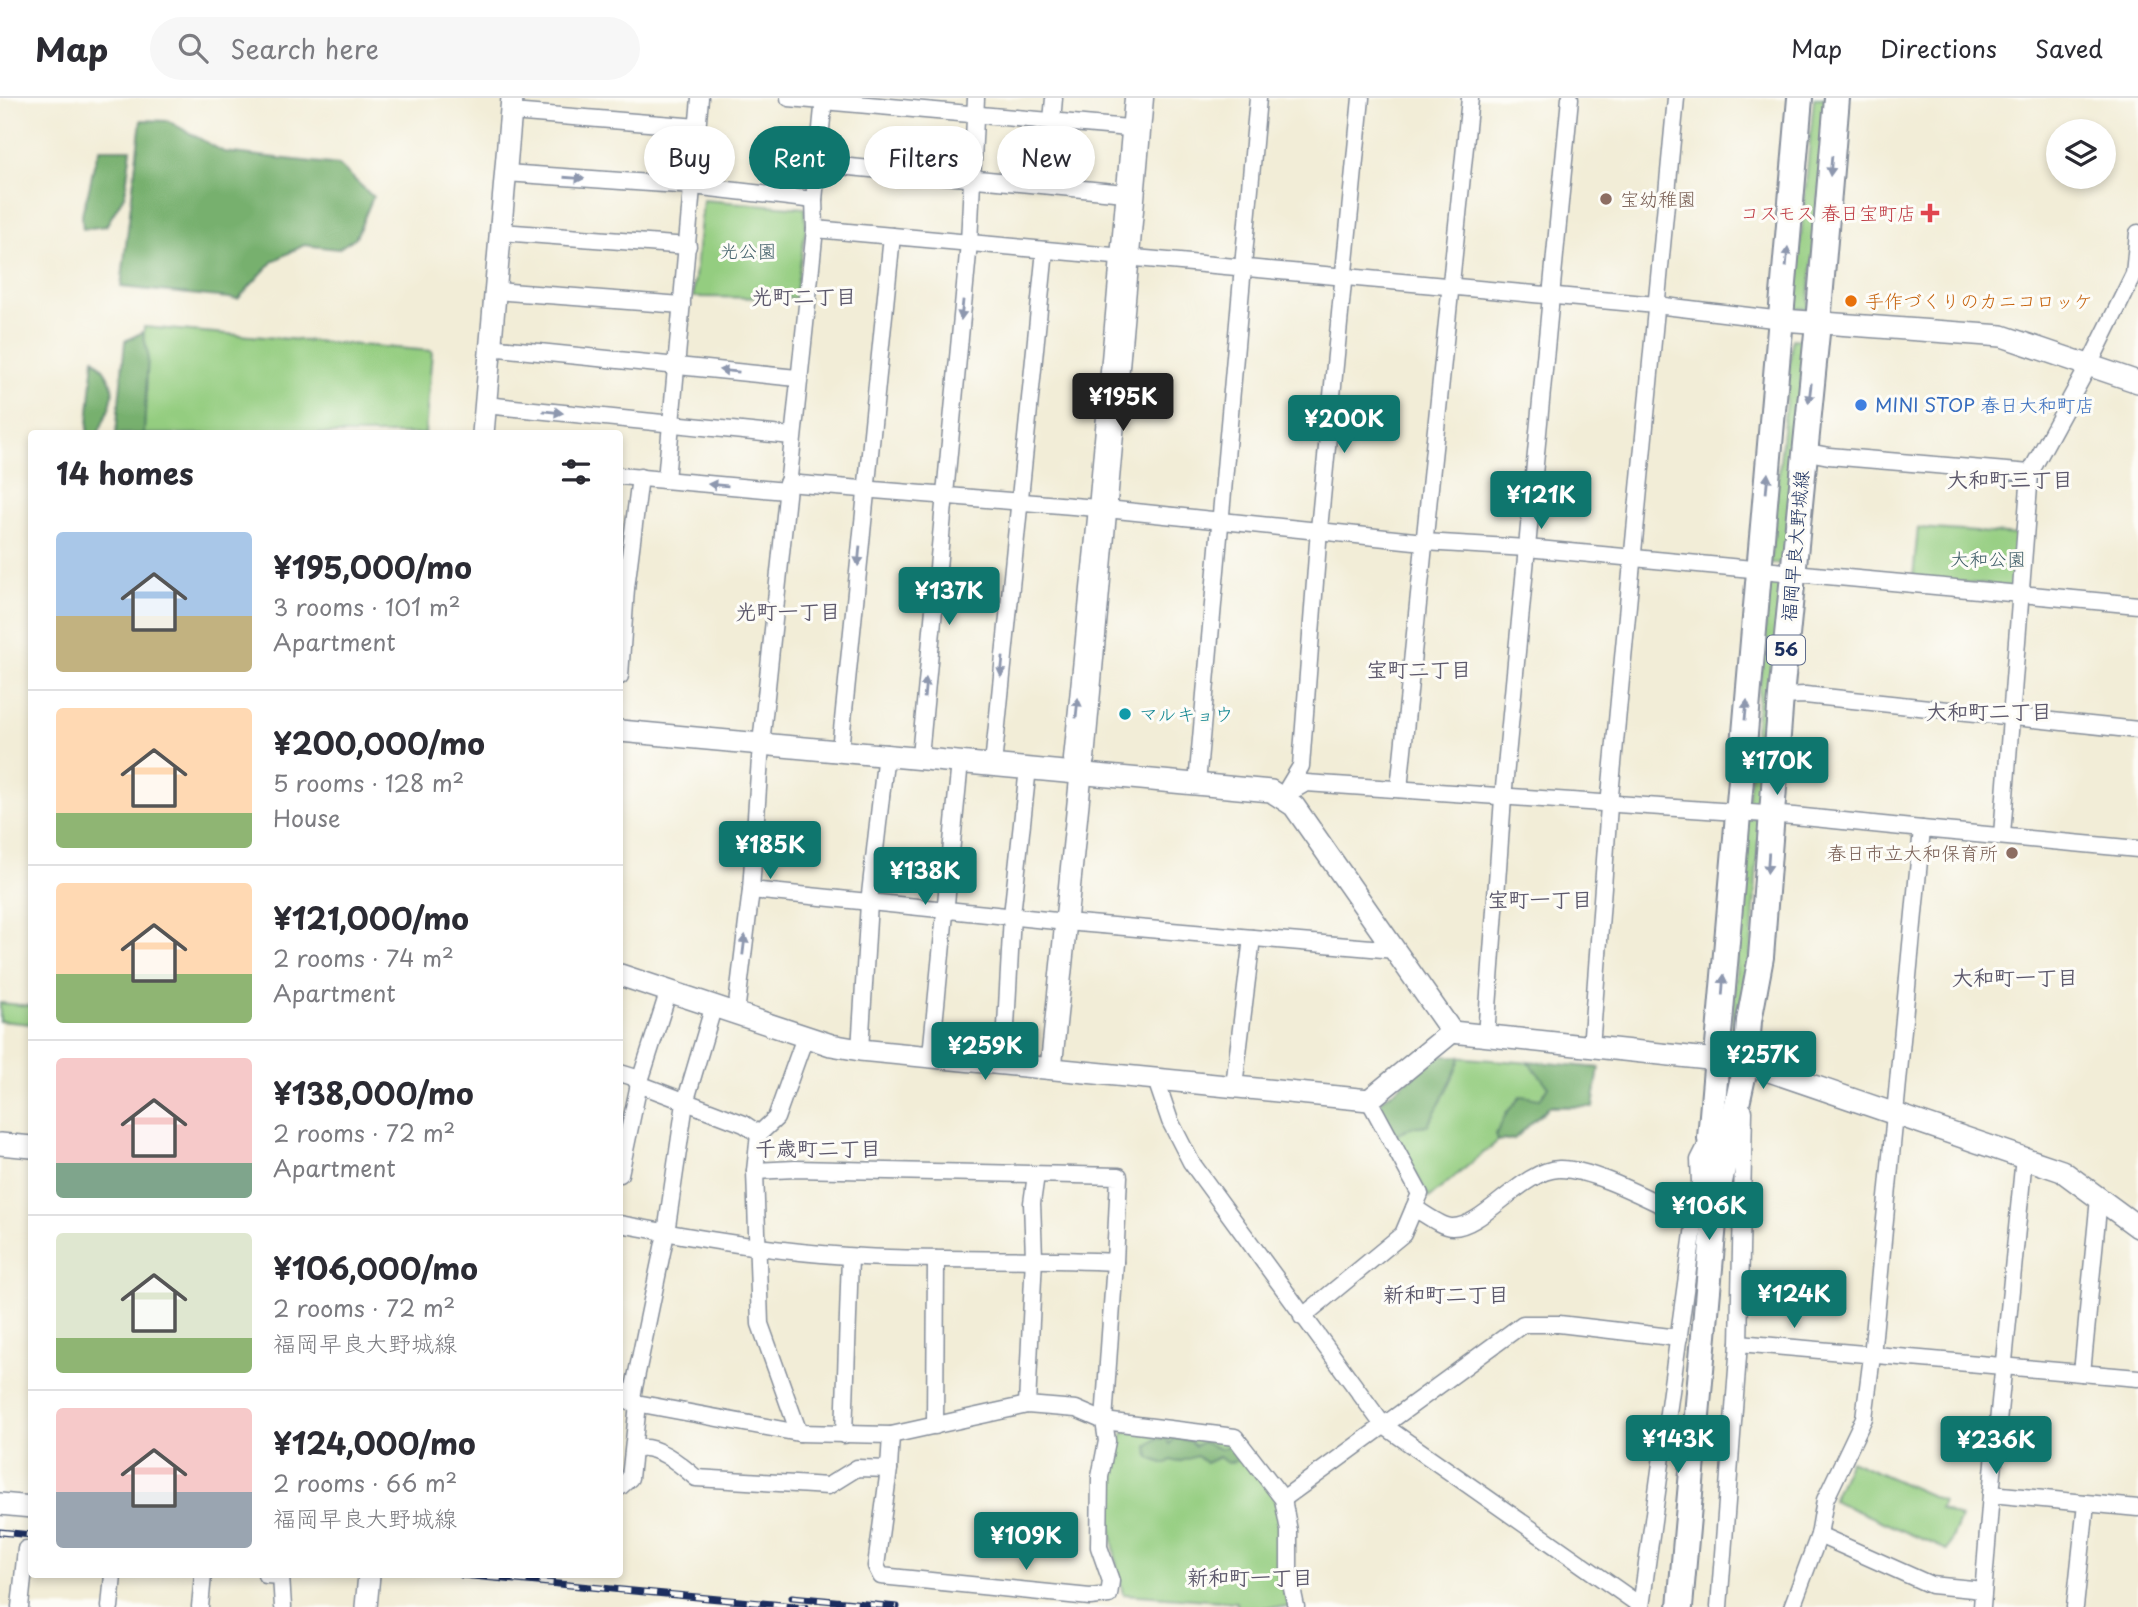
<!DOCTYPE html>
<meta charset="utf-8">
<style>
body{margin:0;font-family:"Playpen Sans","Klee One",sans-serif;background:#f7f7f7;color:#2b2b33;height:100vh;display:flex;flex-direction:column;font-size:26px;white-space:nowrap}
*{box-sizing:border-box;margin:0}
p{font-size:23px;color:#7c7c81}
.icon{flex:none;width:38px;height:38px;fill:none;stroke:currentColor;stroke-width:2;stroke-linecap:round;stroke-linejoin:round}
.map{position:relative;flex:1;overflow:hidden}
.sheet{position:absolute;left:28px;top:332px;width:595px;height:1148px;display:flex;flex-direction:column;background:#fff;border-radius:7px;box-shadow:0 4px 10px #0003}
.sheet>*{flex:none}
.hud{position:absolute;left:644px;top:28px;width:665px;height:63px;display:flex;gap:14px}
.tools{position:absolute;left:2046px;top:21px;display:grid;gap:14px}
.tools a{display:grid;place-items:center;width:70px;height:70px;border-radius:50%;background:#fff;box-shadow:0 4px 10px #0003;font-size:35px}
.price{position:absolute;translate:-50% -60px;padding:0 16px;border-radius:7px;background:#0f766e;color:#fff;font-size:23px;line-height:46px;filter:drop-shadow(0 2px 4px #0008)}
.price::after{content:'';position:absolute;left:50%;top:42px;width:21px;height:16px;margin-left:-10px;background:inherit;clip-path:polygon(0 0,100% 0,50% 100%)}
.price.current{background:#222;color:#fff}
ul{padding:0;list-style:none}
li{display:flex;align-items:center;gap:21px;height:175px;padding:0 28px}
li+li{border-top:2px solid #e1e1e2}
li span{display:grid;place-items:center;flex:none;width:196px;height:140px;border-radius:7px;color:#555}
li>.icon{margin-inline-start:auto}
span .icon{width:84px;height:84px;fill:#fffc;stroke-width:1}
li b{font-size:30px}
h2{display:flex;justify-content:space-between;align-items:center;height:84px;padding:0 28px;font-size:30px}
.tag{padding:0 24px;border-radius:32px;background:#fff;box-shadow:0 4px 10px #0003;font-size:24px;line-height:63px}
.tag.current{background:#0f766e;color:#fff}
header{display:flex;align-items:center;gap:42px;box-sizing:border-box;height:98px;padding:0 35px;background:#fff;border-bottom:2px solid #e1e1e2}
header strong{font-size:33px}
nav{display:flex;gap:38px;margin-inline-start:auto;font-size:24px}
.search{width:490px;height:63px;background:#f7f7f7;display:flex;align-items:center;gap:18px;box-sizing:border-box;padding:0 24px;border-radius:38px;color:#7c7c81;font-size:26px}
.map>svg:first-child{display:block}
.green{fill:#94cd80;stroke:#587e6f;stroke-width:2}
.forest{fill:#77b06e;stroke:#497066;stroke-width:2}
.lines{fill:none;stroke-linecap:round;stroke-linejoin:round}
.street-casing{stroke:#868e9a;stroke-width:19}
.secondary-casing{stroke:#868e9a;stroke-width:24}
.primary-casing{stroke:#868e9a;stroke-width:28}
.street{stroke:#fff;stroke-width:16}
.secondary{stroke:#fff;stroke-width:21}
.primary{stroke:#fff;stroke-width:24}
.rail-casing{stroke:#1b2f5e;stroke-width:7}
.rail{stroke:#fdfcf7;stroke-width:4.5;stroke-dasharray:13;stroke-linecap:butt}
.oneway{fill:#8d97ae}
.education-dot{fill:#8d6e63;stroke:#fdfcf7;stroke-width:2.5}
.health-dot{fill:#e0444e;stroke:#fdfcf7;stroke-width:2.5}
.food-dot{fill:#e8710a;stroke:#fdfcf7;stroke-width:2.5}
.shop-dot{fill:#3f7fe0;stroke:#fdfcf7;stroke-width:2.5}
.culture-dot{fill:#0f9aa8;stroke:#fdfcf7;stroke-width:2.5}
.labels{text-anchor:middle;stroke-width:6;stroke-linejoin:round;paint-order:stroke}
.shield{fill:#fdfcf7;stroke:#5f6c8c;stroke-width:2}
.shield-label{font-size:18px;font-weight:bold;fill:#1b2f5e}
.education-label{font-size:19px;fill:#785e54;stroke:#fdfcf7;text-anchor:start}
.health-label{font-size:19px;fill:#be3a42;stroke:#fdfcf7;text-anchor:end}
.park-label{font-size:19px;fill:#3f5e68;stroke:#fdfcf7}
.food-label{font-size:19px;fill:#c56008;stroke:#fdfcf7;text-anchor:start}
.shop-label{font-size:19px;fill:#366cbe;stroke:#fdfcf7;text-anchor:start}
.street-label{font-size:19px;fill:#1b2f5e;stroke:#fdfcf7}
.culture-label{font-size:19px;fill:#0d838f;stroke:#fdfcf7;text-anchor:start}
.neighbourhood-label{font-size:21px;font-weight:bold;fill:#5d596c;stroke:#fdfcf7}
</style>
<header>
<strong>Map</strong>
<div class="search"><svg class="icon" aria-label="search" viewBox="0 0 24 24"><circle cx="10" cy="10" r="6"/><path d="M15 15l6 6"/></svg>Search here</div>
<nav><a>Map</a><a>Directions</a><a>Saved</a></nav>
</header>
<div class="map">
<svg width="2138" height="1509" viewBox="0 0 2138 1509">
<rect width="100%" height="100%" fill="#fdfcf7"/>
<filter id="ink" filterUnits="userSpaceOnUse"><feTurbulence type="fractalNoise" baseFrequency=".0143" numOctaves="2"/><feDisplacementMap in="SourceGraphic" scale="14" xChannelSelector="R" yChannelSelector="G"/><feConvolveMatrix kernelMatrix="1 2 1 2 8 2 1 2 1" color-interpolation-filters="sRGB"/></filter>
<filter id="wash" filterUnits="userSpaceOnUse"><feTurbulence type="fractalNoise" baseFrequency=".00686" numOctaves="4" result="noise"/><feDisplacementMap in="SourceGraphic" scale="28" xChannelSelector="R" yChannelSelector="G"/><feGaussianBlur stdDeviation="1.57" result="paint"/><feColorMatrix in="noise" values="0 0 0 0 0 0 0 0 0 0 0 0 0 0 0 0 0 1.4 0 .05"/><feComposite in="paint" operator="in"/></filter>
<g filter="url(#wash)">
<rect width="100%" height="100%" fill="#f2edd7"/>
<g class="green">
<path d="M1814,0H1828L1808,211L1794,210Z"/>
<path d="M703,102L805,110L806,129L795,200L693,199Z"/>
<path d="M144,229L432,253L425,336H135Z"/>
<path d="M1792,241L1805,242L1784,466L1770,465Z"/>
<path d="M1918,430L2020,437L2017,490L1913,479Z"/>
<path d="M1770,481L1783,482L1761,705L1748,704Z"/>
<path d="M1746,719L1760,720L1751,856L1736,931H1732Z"/>
<path d="M0,905L31,908V926L0,923Z"/>
<path d="M1440,958L1599,970L1593,1009H1549L1514,1041L1498,1043L1429,1100L1380,1008L1382,1002Z"/>
<path d="M1125,1333L1231,1344L1274,1396L1284,1427L1291,1509H1238L1236,1504L1123,1496C1112,1450 1099,1375 1125,1333Z"/>
<path d="M1850,1362L1943,1403L1940,1411L1961,1420L1947,1452L1832,1402Z"/>
</g>
<g class="forest">
<path d="M141,22L168,23L224,54L339,67L373,99L356,139L338,151L304,147L273,163L238,201L121,189Z"/>
<path d="M100,51H131L125,96L106,128L83,131C80,110 85,109 89,91C93,76 92,66 100,51Z"/>
<path d="M143,234L148,256L144,336H116L125,243Z"/>
<path d="M94,260C123,291 113,301 98,336H87Z"/>
<path d="M1439,958H1460C1459,972 1436,1012 1428,1027L1412,1029L1396,1037L1380,1008L1382,1002Z"/>
<path d="M1528,963L1599,970L1593,1009L1549,1008L1514,1041L1498,1043L1496,1036L1507,1014L1521,998L1540,1001L1548,988Z"/>
<path d="M1174,1340L1190,1343L1195,1348L1203,1344L1220,1351L1230,1347L1239,1353L1240,1362L1227,1365L1219,1359L1206,1365L1197,1358L1178,1364L1171,1362L1166,1366L1149,1360L1148,1348L1156,1341H1166L1170,1346Z"/>
</g>
</g>
<g filter="url(#ink)">
<g class="lines">
<defs>
<g id="street">
<path d="M789,0L1140,31"/>
<path d="M511,14L698,29"/>
<path d="M1052,23L1054,0"/>
<path d="M818,66L1125,95"/>
<path d="M506,75L693,88L814,102"/>
<path d="M815,131L1656,207L1782,222"/>
<path d="M501,134L688,148"/>
<path d="M495,193L682,207"/>
<path d="M489,249L797,280"/>
<path d="M485,307L792,338"/>
<path d="M1803,353L1829,358L2030,375"/>
<path d="M620,378L786,393"/>
<path d="M666,382L700,0"/>
<path d="M787,385L1097,410L1424,444L1527,450L2138,507"/>
<path d="M620,490H626L620,578"/>
<path d="M626,490L640,379"/>
<path d="M1781,598L1805,597L2138,632"/>
<path d="M840,652L892,138"/>
<path d="M920,658L969,145L976,0"/>
<path d="M993,667L1045,152"/>
<path d="M1081,676L1072,661L1097,410L1133,0"/>
<path d="M1081,676L1086,661L1145,0"/>
<path d="M1197,686L1258,0"/>
<path d="M1399,691L1470,0"/>
<path d="M1285,697L1306,685L1794,718L1922,731"/>
<path d="M1283,698L1301,668L1319,431L1361,0"/>
<path d="M2002,737L2030,375L2089,267L2134,176L2138,135"/>
<path d="M751,792L1066,824L1395,852"/>
<path d="M736,915L751,792L761,646L815,131L814,102L824,0"/>
<path d="M1486,938L1503,700L1570,0"/>
<path d="M1591,950L1609,708L1676,0"/>
<path d="M860,952L869,805L886,655"/>
<path d="M931,957L960,664"/>
<path d="M1004,965L1012,817L1028,670"/>
<path d="M620,975L633,979L639,986L744,1026L759,1036"/>
<path d="M1156,982L1170,1023L1191,1064L1383,1327L1641,1508"/>
<path d="M1234,988L1252,840"/>
<path d="M1369,1002L1420,1096L1414,1110"/>
<path d="M620,1076L639,986L669,892"/>
<path d="M620,1126C695,1140 770,1153 847,1158C937,1164 1026,1159 1115,1164L1119,1078L795,1071L755,1073"/>
<path d="M1302,1219L1403,1136L1414,1110C1424,1115 1441,1129 1452,1129C1483,1130 1522,1072 1559,1071C1594,1070 1659,1107 1693,1122"/>
<path d="M1739,1245L1744,1013"/>
<path d="M2082,1275L2099,1100"/>
<path d="M620,1302L799,1335L891,1337L1027,1307L1076,1311L1104,1323L1235,1339L1283,1401L1289,1433V1476L1296,1509"/>
<path d="M631,1304L666,1135L685,1005L714,907"/>
<path d="M1027,1307L1034,1159L1032,1105L1036,1077"/>
<path d="M935,1328L936,1161"/>
<path d="M799,1335L760,1226L755,1073L759,1036L776,1020L805,939"/>
<path d="M844,1337L850,1159"/>
<path d="M634,1351C655,1344 681,1367 696,1380L828,1388L857,1370L889,1371L891,1337"/>
<path d="M889,1371L876,1468L881,1478L1090,1499L1109,1497L1111,1483L1099,1449L1100,1379L1107,1343L1104,1323L1115,1164"/>
<path d="M620,1389L630,1380L638,1306"/>
<path d="M1991,1396L2024,1059"/>
<path d="M1283,1401L1523,1226H1559L1679,1240"/>
<path d="M1819,1437L1931,1487L1983,1492"/>
<path d="M266,1477L281,1478L283,1509"/>
<path d="M20,1509L26,1451L32,1452"/>
<path d="M110,1509L113,1477"/>
<path d="M200,1509L203,1477"/>
<path d="M1641,1509L1700,1085L1699,1062L1709,1042"/>
<path d="M1719,1509L1739,1245L2138,1280"/>
<path d="M1792,1509L1819,1437L1825,1402L1864,1320L1872,1258L1922,731L2138,751"/>
<path d="M1982,1509L1991,1396L2138,1410"/>
<path d="M2075,1509L2086,1406"/>
</g>
<g id="secondary">
<path d="M1782,222L2002,238L2138,284"/>
<path d="M483,336L512,0"/>
<path d="M620,633L1271,693L1294,708L1452,934"/>
<path d="M620,877L831,947L860,952L1369,1002L1452,934L1746,965L2062,1073L2138,1129"/>
<path d="M1051,970L1081,676"/>
<path d="M0,1046L32,1049"/>
<path d="M0,1406L32,1409"/>
<path d="M366,1509L369,1477"/>
</g>
<g id="primary">
<path d="M1715,1080L1710,1040L1800,0"/>
<path d="M1680,1509L1716,1102L1746,965L1749,923L1761,859L1781,598L1818,225L1837,0"/>
</g>
</defs>
<use href="#street" class="street-casing"/>
<use href="#secondary" class="secondary-casing"/>
<use href="#primary" class="primary-casing"/>
<use href="#street" class="street"/>
<use href="#secondary" class="secondary"/>
<use href="#primary" class="primary"/>
<defs>
<g id="rail">
<path d="M0,1434L32,1437"/>
<path d="M462,1477L805,1509"/>
<path d="M792,1499L897,1509"/>
</g>
</defs>
<use href="#rail" class="rail-casing"/>
<use href="#rail" class="rail"/>
</g>
<defs><path id="oneway-solid" d="M-6-.8H1V-3.2L6.5 0L1 3.2V.8H-6Z" transform="scale(1.75)"/></defs>
<g class="oneway">
<use href="#oneway-solid" transform="translate(1831 68) rotate(95)"/>
<use href="#oneway-solid" transform="translate(574 80) rotate(4)"/>
<use href="#oneway-solid" transform="translate(1787 159) rotate(-85)"/>
<use href="#oneway-solid" transform="translate(962 212) rotate(96)"/>
<use href="#oneway-solid" transform="translate(729 273) rotate(-174)"/>
<use href="#oneway-solid" transform="translate(1810 295) rotate(97)"/>
<use href="#oneway-solid" transform="translate(553 314) rotate(6)"/>
<use href="#oneway-solid" transform="translate(1767 385) rotate(-85)"/>
<use href="#oneway-solid" transform="translate(718 387) rotate(-175)"/>
<use href="#oneway-solid" transform="translate(859 458) rotate(95)"/>
<use href="#oneway-solid" transform="translate(1002 569) rotate(96)"/>
<use href="#oneway-solid" transform="translate(925 590) rotate(-85)"/>
<use href="#oneway-solid" transform="translate(1077 610) rotate(-84)"/>
<use href="#oneway-solid" transform="translate(1746 612) rotate(-84)"/>
<use href="#oneway-solid" transform="translate(1768 765) rotate(94)"/>
<use href="#oneway-solid" transform="translate(744 847) rotate(-83)"/>
<use href="#oneway-solid" transform="translate(1723 887) rotate(-86)"/>
</g>
</g>
<g class="education-dot">
<circle cx="1606" cy="101" r="7"/>
<circle cx="2012" cy="755" r="7"/>
</g>
<path class="health-dot" d="M1926.5 104.5h7v7h7v7h-7v7h-7v-7h-7v-7h7z"/>
<circle class="food-dot" cx="1851" cy="203" r="7"/>
<circle class="shop-dot" cx="1861" cy="307" r="7"/>
<circle class="culture-dot" cx="1125" cy="616" r="7"/>
<g class="labels">
<rect class="shield" x="1767" y="537.5" width="38" height="29" rx="5"/>
<g class="shield-label">
<text x="1786" y="558">56</text>
</g>
<g class="education-label">
<text x="1620" y="108">宝幼稚園</text>
<text x="1998" y="762" text-anchor="end">春日市立大和保育所</text>
</g>
<g class="health-label">
<text x="1916" y="122">コスモス 春日宝町店</text>
</g>
<g class="park-label">
<text x="748" y="160">光公園</text>
<text x="1988" y="468">大和公園</text>
</g>
<g class="food-label">
<text x="1865" y="210">手作づくりのカニコロッケ</text>
</g>
<g class="shop-label">
<text x="1875" y="314">MINI STOP 春日大和町店</text>
</g>
<g class="street-label">
<text transform="translate(1795 448) rotate(-85)" y="7">福岡早良大野城線</text>
</g>
<g class="culture-label">
<text x="1139" y="623">マルキョウ</text>
</g>
<g class="neighbourhood-label">
<text x="804" y="206">光町二丁目</text>
<text x="2010" y="389">大和町三丁目</text>
<text x="788" y="521">光町一丁目</text>
<text x="1419" y="579">宝町二丁目</text>
<text x="1989" y="621">大和町二丁目</text>
<text x="1540" y="809">宝町一丁目</text>
<text x="2015" y="887">大和町一丁目</text>
<text x="818" y="1058">千歳町二丁目</text>
<text x="1446" y="1204">新和町二丁目</text>
<text x="1250" y="1487">新和町一丁目</text>
</g>
</g>
</svg>
<div class="tools">
<a><svg class="icon" aria-label="layers" viewBox="0 0 24 24"><path d="M12 4l9 5-9 5-9-5zM3 14l9 5 9-5"/></svg></a>
</div>
<b class="price current" style="left:1123px;top:335px">¥195K</b>
<b class="price" style="left:1344px;top:357px">¥200K</b>
<b class="price" style="left:1541px;top:433px">¥121K</b>
<b class="price" style="left:949px;top:529px">¥137K</b>
<b class="price" style="left:1777px;top:699px">¥170K</b>
<b class="price" style="left:770px;top:783px">¥185K</b>
<b class="price" style="left:925px;top:809px">¥138K</b>
<b class="price" style="left:985px;top:984px">¥259K</b>
<b class="price" style="left:1763px;top:993px">¥257K</b>
<b class="price" style="left:1709px;top:1144px">¥106K</b>
<b class="price" style="left:1794px;top:1232px">¥124K</b>
<b class="price" style="left:1678px;top:1377px">¥143K</b>
<b class="price" style="left:1996px;top:1378px">¥236K</b>
<b class="price" style="left:1026px;top:1474px">¥109K</b>
<div class="hud">
<a class="tag">Buy</a>
<a class="tag current">Rent</a>
<a class="tag">Filters</a>
<a class="tag">New</a>
</div>
<section class="sheet">
<h2>14 homes<svg class="icon" aria-label="filters" viewBox="0 0 24 24"><path d="M4 7h16M4 17h16"/><circle cx="9" cy="7" r="2"/><circle cx="15" cy="17" r="2"/></svg></h2>
<ul>
<li><span style="background:linear-gradient(#a9c7e8 60%,#c2b280 0)"><svg class="icon" aria-label="home" viewBox="0 0 24 24"><path d="M3 11l9-7 9 7M6 9v11h12V9"/></svg></span><div><b>¥195,000/mo</b><p>3 rooms · 101 m²</p><p>Apartment</p></div></li>
<li><span style="background:linear-gradient(#ffd9b3 75%,#8fb573 0)"><svg class="icon" aria-label="home" viewBox="0 0 24 24"><path d="M3 11l9-7 9 7M6 9v11h12V9"/></svg></span><div><b>¥200,000/mo</b><p>5 rooms · 128 m²</p><p>House</p></div></li>
<li><span style="background:linear-gradient(#ffd9b3 65%,#8fb573 0)"><svg class="icon" aria-label="home" viewBox="0 0 24 24"><path d="M3 11l9-7 9 7M6 9v11h12V9"/></svg></span><div><b>¥121,000/mo</b><p>2 rooms · 74 m²</p><p>Apartment</p></div></li>
<li><span style="background:linear-gradient(#f6c9c9 75%,#7fa58c 0)"><svg class="icon" aria-label="home" viewBox="0 0 24 24"><path d="M3 11l9-7 9 7M6 9v11h12V9"/></svg></span><div><b>¥138,000/mo</b><p>2 rooms · 72 m²</p><p>Apartment</p></div></li>
<li><span style="background:linear-gradient(#dfe7d0 75%,#8fb573 0)"><svg class="icon" aria-label="home" viewBox="0 0 24 24"><path d="M3 11l9-7 9 7M6 9v11h12V9"/></svg></span><div><b>¥106,000/mo</b><p>2 rooms · 72 m²</p><p>福岡早良大野城線</p></div></li>
<li><span style="background:linear-gradient(#f6c9c9 60%,#9aa5b1 0)"><svg class="icon" aria-label="home" viewBox="0 0 24 24"><path d="M3 11l9-7 9 7M6 9v11h12V9"/></svg></span><div><b>¥124,000/mo</b><p>2 rooms · 66 m²</p><p>福岡早良大野城線</p></div></li>
</ul>
</section>
</div>
